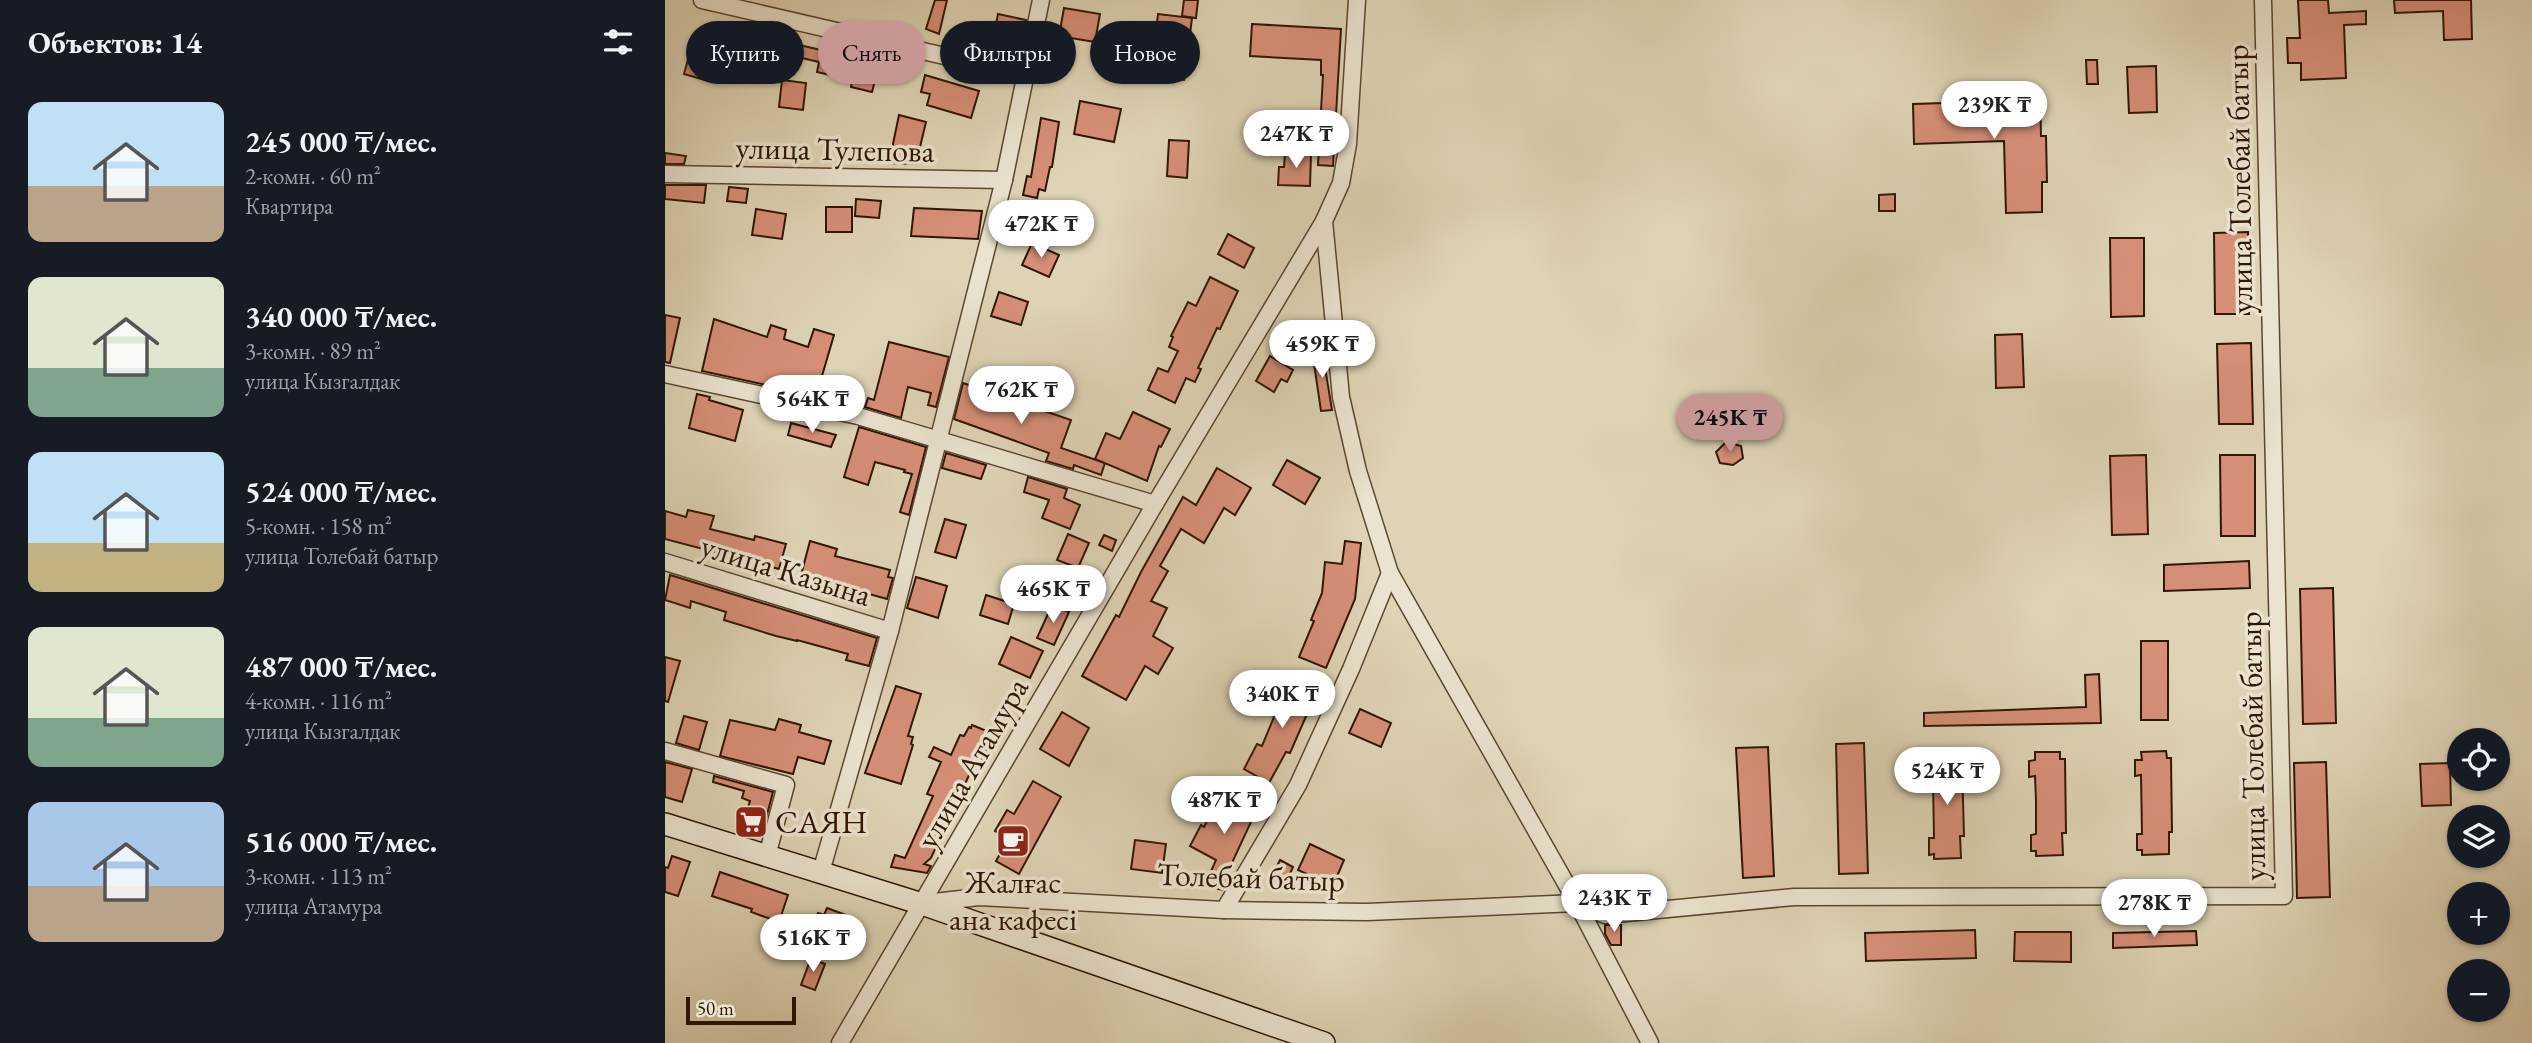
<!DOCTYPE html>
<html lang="ru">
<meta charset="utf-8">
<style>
body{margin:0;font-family:"EB Garamond",serif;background:#20242c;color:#f1f3f6;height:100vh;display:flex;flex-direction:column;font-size:26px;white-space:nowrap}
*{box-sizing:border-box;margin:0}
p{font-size:23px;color:#9ea1a6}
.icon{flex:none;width:38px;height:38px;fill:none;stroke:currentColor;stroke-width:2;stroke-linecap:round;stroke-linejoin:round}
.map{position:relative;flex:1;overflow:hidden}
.panel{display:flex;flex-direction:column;background:#171b24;width:665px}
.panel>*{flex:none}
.banner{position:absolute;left:21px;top:21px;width:665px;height:63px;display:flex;gap:14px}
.tools{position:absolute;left:1782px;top:728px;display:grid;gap:14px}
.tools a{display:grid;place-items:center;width:63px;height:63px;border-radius:50%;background:#171b24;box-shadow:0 2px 5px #0004;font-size:35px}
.scale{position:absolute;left:21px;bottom:18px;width:110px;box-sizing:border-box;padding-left:7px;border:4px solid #311604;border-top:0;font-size:19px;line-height:24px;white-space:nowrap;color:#311604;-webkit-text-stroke:5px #eae3cf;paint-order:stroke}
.price{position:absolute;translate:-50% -60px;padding:0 16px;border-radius:24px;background:#fff;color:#222;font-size:23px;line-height:46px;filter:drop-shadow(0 2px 4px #0008)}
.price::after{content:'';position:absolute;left:50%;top:42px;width:21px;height:16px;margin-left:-10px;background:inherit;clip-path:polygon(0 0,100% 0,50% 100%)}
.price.active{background:#c59692;color:#111}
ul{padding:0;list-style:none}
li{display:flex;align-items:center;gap:21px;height:175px;padding:0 28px}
li span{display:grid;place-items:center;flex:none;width:196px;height:140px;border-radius:14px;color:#555}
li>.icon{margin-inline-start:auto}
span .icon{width:84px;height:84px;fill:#fffc;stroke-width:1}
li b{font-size:30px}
h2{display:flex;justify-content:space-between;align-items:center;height:84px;padding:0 28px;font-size:30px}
.tag{padding:0 24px;border-radius:32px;background:#171b24;box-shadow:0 2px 5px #0004;font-size:24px;line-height:63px}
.tag.active{background:#c59692;color:#111}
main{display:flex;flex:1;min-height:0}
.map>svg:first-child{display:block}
.building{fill:#d78f78;stroke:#311604;stroke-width:2}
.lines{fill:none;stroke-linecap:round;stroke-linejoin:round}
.street-casing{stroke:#5c4630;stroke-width:19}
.secondary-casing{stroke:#311604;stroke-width:24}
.street{stroke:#eae3cf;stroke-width:16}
.secondary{stroke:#eae3cf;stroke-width:21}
.labels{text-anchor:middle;stroke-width:7;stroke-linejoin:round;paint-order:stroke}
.street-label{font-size:32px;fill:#311604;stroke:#eae3cf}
.poi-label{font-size:32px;fill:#311604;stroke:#eae3cf;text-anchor:start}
</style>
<main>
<section class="panel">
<h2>Объектов: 14<svg class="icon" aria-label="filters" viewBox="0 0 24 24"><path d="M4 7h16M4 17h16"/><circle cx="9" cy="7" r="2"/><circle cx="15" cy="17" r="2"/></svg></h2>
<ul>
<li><span style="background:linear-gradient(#bfe0f5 60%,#b9a48a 0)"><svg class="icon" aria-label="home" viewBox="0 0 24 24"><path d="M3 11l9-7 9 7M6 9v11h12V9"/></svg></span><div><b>245 000 ₸/мес.</b><p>2-комн. · 60 m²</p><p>Квартира</p></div></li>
<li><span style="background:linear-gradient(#dfe7d0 65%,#7fa58c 0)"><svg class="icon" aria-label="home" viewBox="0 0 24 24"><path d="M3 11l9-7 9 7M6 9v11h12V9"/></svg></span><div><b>340 000 ₸/мес.</b><p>3-комн. · 89 m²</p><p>улица Кызгалдак</p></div></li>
<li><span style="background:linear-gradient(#bfe0f5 65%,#c2b280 0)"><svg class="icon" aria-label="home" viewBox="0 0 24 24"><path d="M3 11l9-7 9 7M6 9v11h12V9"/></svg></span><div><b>524 000 ₸/мес.</b><p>5-комн. · 158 m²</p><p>улица Толебай батыр</p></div></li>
<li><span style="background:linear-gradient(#dfe7d0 65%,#7fa58c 0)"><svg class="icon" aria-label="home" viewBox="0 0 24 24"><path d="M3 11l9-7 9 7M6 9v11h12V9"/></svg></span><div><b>487 000 ₸/мес.</b><p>4-комн. · 116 m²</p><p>улица Кызгалдак</p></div></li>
<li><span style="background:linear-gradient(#a9c7e8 60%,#b9a48a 0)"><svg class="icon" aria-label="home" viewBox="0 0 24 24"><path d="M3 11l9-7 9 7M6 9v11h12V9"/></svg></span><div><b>516 000 ₸/мес.</b><p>3-комн. · 113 m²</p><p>улица Атамура</p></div></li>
</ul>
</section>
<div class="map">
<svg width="1867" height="1043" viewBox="0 0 1867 1043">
<rect width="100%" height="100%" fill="#ded4b5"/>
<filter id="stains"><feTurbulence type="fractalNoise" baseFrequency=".00286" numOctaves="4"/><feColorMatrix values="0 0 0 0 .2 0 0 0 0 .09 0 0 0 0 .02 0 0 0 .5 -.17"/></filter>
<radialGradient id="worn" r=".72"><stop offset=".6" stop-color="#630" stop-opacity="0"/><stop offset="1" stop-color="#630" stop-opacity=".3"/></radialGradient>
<g class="building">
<path d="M270,0H282L274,34L261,29Z"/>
<path d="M519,0H533L531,18L517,16Z"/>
<path d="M1633,0H1663L1664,13L1701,11V24L1679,25L1681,78L1636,80V63H1623L1622,38H1635Z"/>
<path d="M1729,0H1806L1807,39L1779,40L1778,11L1730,13Z"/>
<path d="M399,8L435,14L430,42L394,36Z"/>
<path d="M333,14L361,20L356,45L328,39Z"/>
<path d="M493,14L527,18L519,80L496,77L499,46L494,45L495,31L491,30Z"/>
<path d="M587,24L676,29L668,166L653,165L658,75H656V60L585,56Z"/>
<path d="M100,37L186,57L184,63L213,69L207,92L186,87L187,80L152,72L154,62L124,55L122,61L96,54Z"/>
<path d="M72,49L90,54L83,76L66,71Z"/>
<path d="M25,52L45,57L40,80L19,74Z"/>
<path d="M1421,60H1432L1433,84H1422Z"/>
<path d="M1491,66L1492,112L1464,113L1462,67Z"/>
<path d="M260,75L314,91L306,118L262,105L265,94L256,92Z"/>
<path d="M117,80L141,83L138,110L114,107Z"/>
<path d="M1375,100L1376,136H1381L1382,182H1377V212L1341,213L1339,141L1249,144L1248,104Z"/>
<path d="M415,101L456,109L449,142L409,134Z"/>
<path d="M234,115L261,122L255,147L252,146L251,164L224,163Z"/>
<path d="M376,118L394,122L387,167H385L380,191L374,189L372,198L358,195L362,176L366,177Z"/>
<path d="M504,140L524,141L522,178L502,176Z"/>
<path d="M0,153L21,156L19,164H0Z"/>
<path d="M620,153L646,154L645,186L613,185L614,167H619Z"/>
<path d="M0,185H41L39,203L0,199Z"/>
<path d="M64,187L83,189L81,203L62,201Z"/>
<path d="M1230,194V211H1214V195Z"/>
<path d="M191,199L216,201L214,218L190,216Z"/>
<rect x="161" y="207" width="26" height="25"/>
<path d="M249,208L317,211L313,239L246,236Z"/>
<path d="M91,209L121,214L117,239L87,235Z"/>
<path d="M1583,232L1584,314H1550L1549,233Z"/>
<path d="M563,234L589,248L579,268L553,254Z"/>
<path d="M1445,238H1479V316L1446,317Z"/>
<path d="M367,243L394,255L384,277L357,265Z"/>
<path d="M545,277L573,291L555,329L552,328L533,368L536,369L530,382L521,378L510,403L483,390L493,368L503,372L513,351L504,347L508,337L506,336L523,302L531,306Z"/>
<path d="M334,292L363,302L356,325L326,316Z"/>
<path d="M0,315L15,318L5,363L0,362Z"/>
<path d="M49,319L102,337L106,325L121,330L119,339L143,347L149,329L169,335L157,376L184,382L179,402L37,371Z"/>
<path d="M1357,334L1359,387L1331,388L1330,335Z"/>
<path d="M224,342L284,357L271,407L263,405L266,393L243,387L236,418L200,407L203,398L209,400Z"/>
<path d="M1586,343L1588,424H1554L1552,344Z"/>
<path d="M657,349L667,410L656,411L647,350Z"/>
<path d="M605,356L628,370L622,382L616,379L609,392L591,381Z"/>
<path d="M298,383L406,420L396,448L440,463L436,475L409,465L408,469L381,461L384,453L289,419Z"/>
<path d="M32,394L45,397L44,400L78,410L70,441L24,428Z"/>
<path d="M468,412L505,429L496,447L494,446L482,481L430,459L441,433L455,439Z"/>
<path d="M126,423L171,435L166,447L123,435Z"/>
<path d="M194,427L261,447L244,515L235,512L247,474L239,472L240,470L210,462L203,485L179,477Z"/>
<path d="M1061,442L1076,446L1078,458L1068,465L1055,463L1051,452Z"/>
<path d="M281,453L321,465L316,479L277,468Z"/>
<path d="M1481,455L1483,534L1447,535L1445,456Z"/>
<path d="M1555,455H1590V536H1556Z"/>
<path d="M622,460L655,478L640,504L608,485Z"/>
<path d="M552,468L586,488L570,515L559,508L539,543L516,529L495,566L503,571L486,601L502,608L488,636L508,648L493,674L480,666L461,700L417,676L451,615L454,617L476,572L518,497L531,505Z"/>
<path d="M363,477L402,489L399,498L415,505L405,529L377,518L384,500L359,492Z"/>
<path d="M23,510L49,516L45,529L89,540L90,536L121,544L114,569L0,539V511L21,517Z"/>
<path d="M280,519L301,525L291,558L270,552Z"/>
<path d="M403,534L424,543L413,568L392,560Z"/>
<path d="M439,535L451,540L447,551L434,545Z"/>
<path d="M145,541L172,549L170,556L225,570L223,577L228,578L222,599L136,575Z"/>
<path d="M680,541L696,543L690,599L661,668L634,657L649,621L646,620L657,593L660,562L677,564Z"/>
<path d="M1584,561L1585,588L1499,591V565Z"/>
<path d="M5,575L212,638L204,666L181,660L183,654L132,640V641L111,636L59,620L61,612L26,601L25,608L0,600Z"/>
<path d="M251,577L282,586L273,618L242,608Z"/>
<path d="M1668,588L1671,723L1638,724L1635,589Z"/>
<path d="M321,595L349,604L343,624L315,615Z"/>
<path d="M387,605L404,612L389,645L372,638Z"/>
<path d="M346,637L378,651L365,678L334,664Z"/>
<rect x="1476" y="641" width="27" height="79"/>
<path d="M0,657L15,661L3,702L0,701Z"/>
<path d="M1434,674L1436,723L1259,726V713L1421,707L1420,675Z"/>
<path d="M626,676L653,689L625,753L621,752L604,783L579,769L592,744L597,746Z"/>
<path d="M231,686L256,694L243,736L248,737L246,744L248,745L236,784L200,773Z"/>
<path d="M695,709L726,723L716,747L684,733Z"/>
<path d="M397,712L424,728L404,766L375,749Z"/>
<path d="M19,716L42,722L34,750L11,743Z"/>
<path d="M114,719L136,725L134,732L166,741L159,764L133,757L128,774L55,756L65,720L110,730Z"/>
<path d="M307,725L329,734L316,762L311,760L266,858L259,864L266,866L262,873L226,867L230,855L240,858L268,796L262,794L276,762L264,757L269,747L286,755L295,735L299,736L304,727L306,728Z"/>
<path d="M1199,743L1203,873L1174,874L1171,744Z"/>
<path d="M1103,747L1109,876L1078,878L1071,748Z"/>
<path d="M1501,751L1502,758H1506L1507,832H1504V854L1477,855V850H1472V834H1477L1476,775L1470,776V760H1477L1476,752Z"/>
<path d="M1370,752H1395V759H1400L1401,833H1397L1398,855L1371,856V851H1366V835L1371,834V801L1370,776L1364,777V761L1370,760Z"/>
<path d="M1293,755V762H1297L1299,836H1295L1296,858L1269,859V854L1264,855V838H1269L1268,780H1262L1261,764L1268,763V756Z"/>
<path d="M0,762L27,769L17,802L0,797Z"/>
<path d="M1661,762L1665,897L1632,898L1629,763Z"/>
<path d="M1785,763L1786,805L1757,806L1755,764Z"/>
<path d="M49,776L108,792L99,826L79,820L85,801L77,798L79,791L48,782Z"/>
<path d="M368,781L396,797L354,874L331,861L343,839L330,831L342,810L349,814Z"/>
<path d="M557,791L592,809L565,867L559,890L539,887L551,860L525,846L536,825L539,827Z"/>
<path d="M470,840L501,844L497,873L466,869Z"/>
<path d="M645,844L679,860L668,886L633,870Z"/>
<path d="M7,856L25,862L13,896L0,892V867L3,868Z"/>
<path d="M615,860L628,867L620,885L606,878Z"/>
<path d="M55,872L123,895L114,922L86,912L87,909L47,896Z"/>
<path d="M162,908L181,915L170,943L150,936L154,928L148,925L153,913L159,915Z"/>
<path d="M940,925H956V945H946L940,934Z"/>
<path d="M1310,930L1311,958L1201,961L1200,933Z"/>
<path d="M1531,931L1532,945L1448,948V933Z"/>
<path d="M1350,932H1406V962L1349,961Z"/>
<path d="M146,958L160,964L150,990L136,985Z"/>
</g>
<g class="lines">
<defs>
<g id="street">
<path d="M37,0L362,75"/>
<path d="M692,0L683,144L676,183L659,221L676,397L693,471L725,573L912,903L985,1043"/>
<path d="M0,174L339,180"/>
<path d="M0,374L193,416L490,504"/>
<path d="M0,562L225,631"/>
<path d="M0,751L121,785L102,856"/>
<path d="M156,872L225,631L339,180L376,0"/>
<path d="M260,903L314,897L559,910L702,912L912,903L940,915L1129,897L1619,896L1598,0"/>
<path d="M559,910L633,785L686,669L725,573"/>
<path d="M175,1043L490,504L659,221"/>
</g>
<path id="secondary" d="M0,824L257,904L659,1043"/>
</defs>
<use href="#street" class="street-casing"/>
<use href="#secondary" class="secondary-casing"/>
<use href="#street" class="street"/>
<use href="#secondary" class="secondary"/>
</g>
<defs>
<symbol id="supermarket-square" viewBox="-11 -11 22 22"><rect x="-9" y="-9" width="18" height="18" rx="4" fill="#8f2418" stroke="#eae3cf"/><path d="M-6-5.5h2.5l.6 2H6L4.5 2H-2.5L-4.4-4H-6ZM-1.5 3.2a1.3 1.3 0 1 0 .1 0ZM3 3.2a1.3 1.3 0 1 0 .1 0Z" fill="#fff"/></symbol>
<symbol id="cafe-square" viewBox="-11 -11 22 22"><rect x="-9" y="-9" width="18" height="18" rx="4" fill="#8f2418" stroke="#eae3cf"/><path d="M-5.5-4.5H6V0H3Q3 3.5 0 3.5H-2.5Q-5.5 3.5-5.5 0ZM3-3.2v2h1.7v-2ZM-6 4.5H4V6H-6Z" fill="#fff"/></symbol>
</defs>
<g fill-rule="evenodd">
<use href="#supermarket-square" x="67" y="803" width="38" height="38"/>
<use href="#cafe-square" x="329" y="822" width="38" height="38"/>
</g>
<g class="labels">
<g class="street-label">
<text transform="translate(170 149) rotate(1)" y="11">улица Тулепова</text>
<text transform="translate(1574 179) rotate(-91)" y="11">улица Толебай батыр</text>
<text transform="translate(121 570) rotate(17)" y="11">улица Казына</text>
<text transform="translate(1587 746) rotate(-91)" y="11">улица Толебай батыр</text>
<text transform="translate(307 763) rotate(-60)" y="11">улица Атамура</text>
<text transform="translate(586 877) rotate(2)" y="11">Толебай батыр</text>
</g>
<g class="poi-label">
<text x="110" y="833">САЯН</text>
<text x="348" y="893" text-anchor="middle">Жалғас<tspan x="348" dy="37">ана кафесі</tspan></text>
</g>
</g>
<rect width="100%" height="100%" filter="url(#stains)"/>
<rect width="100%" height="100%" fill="url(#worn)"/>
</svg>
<div class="tools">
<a><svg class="icon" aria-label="locate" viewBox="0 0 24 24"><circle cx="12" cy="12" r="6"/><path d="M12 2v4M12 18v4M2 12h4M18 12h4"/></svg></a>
<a><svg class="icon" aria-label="layers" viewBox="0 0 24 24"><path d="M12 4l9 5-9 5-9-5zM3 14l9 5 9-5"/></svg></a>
<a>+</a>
<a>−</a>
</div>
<div class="scale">50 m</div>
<b class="price" style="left:1329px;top:141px">239K ₸</b>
<b class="price" style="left:631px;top:170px">247K ₸</b>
<b class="price" style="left:376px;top:260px">472K ₸</b>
<b class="price" style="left:657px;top:380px">459K ₸</b>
<b class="price" style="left:356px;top:426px">762K ₸</b>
<b class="price" style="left:147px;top:435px">564K ₸</b>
<b class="price active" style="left:1065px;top:454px">245K ₸</b>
<b class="price" style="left:388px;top:625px">465K ₸</b>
<b class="price" style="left:617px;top:730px">340K ₸</b>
<b class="price" style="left:1282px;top:807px">524K ₸</b>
<b class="price" style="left:559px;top:836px">487K ₸</b>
<b class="price" style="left:949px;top:934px">243K ₸</b>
<b class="price" style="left:1489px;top:939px">278K ₸</b>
<b class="price" style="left:148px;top:974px">516K ₸</b>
<div class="banner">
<a class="tag">Купить</a>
<a class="tag active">Снять</a>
<a class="tag">Фильтры</a>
<a class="tag">Новое</a>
</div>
</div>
</main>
